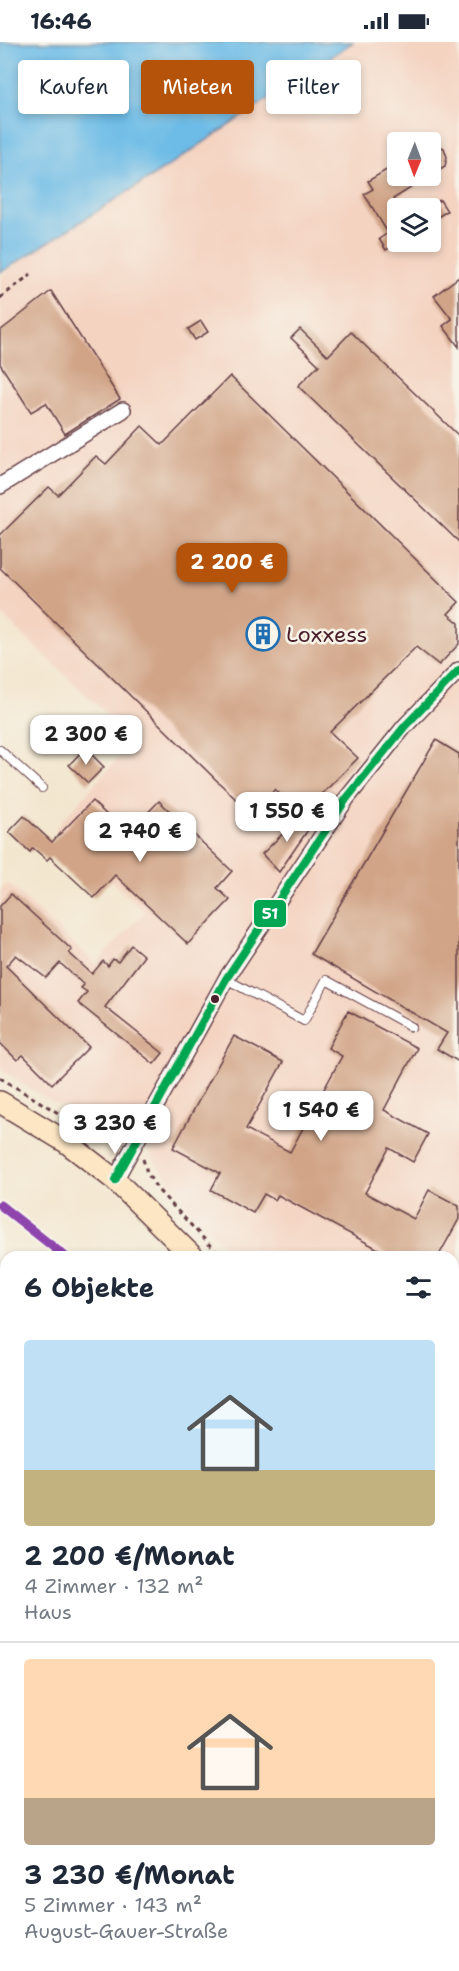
<!DOCTYPE html>
<html lang="de">
<meta charset="utf-8">
<style>
body{margin:0;font-family:"Shantell Sans",sans-serif;background:#f6f6f7;color:#1f2937;height:100vh;display:flex;flex-direction:column;font-size:22px;white-space:nowrap}
*{box-sizing:border-box;margin:0}
p{font-size:20px;color:#747a83}
.icon{flex:none;width:33px;height:33px;fill:none;stroke:currentColor;stroke-width:2;stroke-linecap:round;stroke-linejoin:round}
.map{position:relative;flex:1;overflow:hidden}
.sheet{position:absolute;left:0px;top:1209px;width:459px;height:720px;display:flex;flex-direction:column;background:#fff;border-radius:18px 18px 0 0;box-shadow:0 3px 9px #0003}
.sheet>*{flex:none}
.guide{position:absolute;left:18px;top:18px;width:423px;height:54px;display:flex;gap:12px}
.needle{width:39px;rotate:181deg}
.buttons{position:absolute;left:387px;top:90px;display:grid;gap:12px}
.buttons a{display:grid;place-items:center;width:54px;height:54px;border-radius:6px;background:#fff;box-shadow:0 3px 9px #0003;font-size:30px}
.price{position:absolute;translate:-50% -51px;padding:0 14px;border-radius:12px;background:#fff;color:#222;font-size:20px;line-height:39px;filter:drop-shadow(0 2px 3px #0008)}
.price::after{content:'';position:absolute;left:50%;top:36px;width:18px;height:14px;margin-left:-9px;background:inherit;clip-path:polygon(0 0,100% 0,50% 100%)}
.price.on{background:#b45309;color:#fff}
ul{padding:0;list-style:none}
li{display:grid;align-content:center;gap:12px;height:318px;padding:0 24px}
li+li{border-top:2px solid #e0e1e3}
li span{display:grid;place-items:center;height:186px;border-radius:6px;color:#555}
li>.icon{margin-inline-start:auto}
span .icon{width:108px;height:108px;fill:#fffc;stroke-width:1}
li b{font-size:26px}
h2{display:flex;justify-content:space-between;align-items:center;height:72px;padding:0 24px;font-size:26px}
.pill{padding:0 21px;border-radius:6px;background:#fff;box-shadow:0 3px 9px #0003;font-size:21px;line-height:54px}
.pill.on{background:#b45309;color:#fff}
.status{display:flex;justify-content:space-between;align-items:center;height:42px;padding:0 30px;background:#fff;direction:ltr}
.status svg{height:16px;fill:currentColor}
.map>svg:first-child{display:block}
.built{fill:#f4d3c1;fill-rule:evenodd}
.water{fill:#6dbce7;stroke:#5c6e89;stroke-width:1.5}
.building{fill:#d1a487}
.lines{fill:none;stroke-linecap:round;stroke-linejoin:round}
.service-casing{stroke:#633d44;stroke-width:10}
.minor-casing{stroke:#633d44;stroke-width:18}
.secondary-casing{stroke:#633d44;stroke-width:24}
.path{stroke:#633d44;stroke-width:3;stroke-dasharray:4.5 4.5;stroke-linecap:butt}
.service{stroke:#fff;stroke-width:8}
.minor{stroke:#fff;stroke-width:15}
.secondary{stroke:#fce6c4;stroke-width:21}
.bus-1-casing{stroke:#f7f3e8;stroke-width:12}
.bus-1{stroke:#00a651;stroke-width:8}
.rail-1-casing{stroke:#f7f3e8;stroke-width:14}
.rail-1{stroke:#8e44ad;stroke-width:9}
.bus-dot{fill:#4a1f2b;stroke:#f7f3e8;stroke-width:2}
.labels{text-anchor:middle;stroke-width:5;stroke-linejoin:round;paint-order:stroke}
.poi-label{font-size:22px;fill:#4a1f2b;stroke:#f7f3e8;text-anchor:start}
.line-badge{stroke:#f7f3e8;stroke-width:2}
.badge-label{font-size:16px;text-anchor:middle;font-weight:bold;fill:#fff}
</style>
<div class="status"><b>16:46</b><svg viewBox="0 0 49 12"><path d="M0 12V9h3v3zM5 12V6h3v6zM10 12V3h3v9zM15 12V0h3v12zM26 1h20v11H26zM47 4h2v5h-2z"/></svg></div>
<div class="map">
<svg width="459" height="1929" viewBox="0 0 459 1929">
<rect width="100%" height="100%" fill="#f7f3e8"/>
<filter id="ink" filterUnits="userSpaceOnUse"><feTurbulence type="fractalNoise" baseFrequency=".0167" numOctaves="2"/><feDisplacementMap in="SourceGraphic" scale="12" xChannelSelector="R" yChannelSelector="G"/><feConvolveMatrix kernelMatrix="1 2 1 2 8 2 1 2 1" color-interpolation-filters="sRGB"/></filter>
<filter id="wash" filterUnits="userSpaceOnUse"><feTurbulence type="fractalNoise" baseFrequency=".008" numOctaves="4" result="noise"/><feDisplacementMap in="SourceGraphic" scale="24" xChannelSelector="R" yChannelSelector="G"/><feGaussianBlur stdDeviation="1.35" result="paint"/><feColorMatrix in="noise" values="0 0 0 0 0 0 0 0 0 0 0 0 0 0 0 0 0 1.4 0 .05"/><feComposite in="paint" operator="in"/></filter>
<g filter="url(#wash)">
<rect width="100%" height="100%" fill="#f3e6cf"/>
<g class="built">
<path d="M338,0H459V1474L453,1467V1215H234L176,1152L148,1107L119,1089L95,1081L47,1057L0,1027V849L7,841L96,922L145,870L55,787L134,698L0,571V236L79,171ZM398,100H430V134H398ZM398,166H430V200H398Z"/>
<path d="M0,1256L6,1261V1390L0,1385Z"/>
</g>
<path class="water" d="M0,0H353L167,125L0,231Z"/>
<g id="blocks">
<g class="building">
<path d="M430,99L444,106L447,115L445,124L430,133Z"/>
<path d="M398,121V134H430L393,157L398,165V205L395,202L386,208L379,197L388,191L364,152L373,147L368,139Z"/>
<path d="M440,158L447,169L430,180V164Z"/>
<path d="M459,235V305L443,284L452,277L434,254Z"/>
<path d="M51,249L120,357L65,392L46,361L31,370L0,322V289Z"/>
<path d="M201,279L208,290L195,298L188,287Z"/>
<path d="M300,287L328,314L351,290L459,394V500L298,344L319,323L291,296Z"/>
<path d="M230,334L459,560L448,572L459,581V602L439,623L416,605L330,690L358,716L300,774L275,747L252,773L0,526V493L49,445L58,453L96,414L106,422L142,384L162,403Z"/>
<path d="M436,698L459,712V1020L437,1007L447,991L311,912Z"/>
<path d="M85,706L104,725L88,741L69,723Z"/>
<path d="M92,759L127,792L159,759L232,829L217,846L230,858L188,902L115,833L94,856L50,815L47,818L33,806L30,810L9,790L24,774L52,800Z"/>
<path d="M303,772L312,782L279,830L262,812Z"/>
<path d="M11,852L72,908L69,911L92,932L103,919L108,924L113,917L118,920L131,903L144,914L105,965L163,1011L154,1022L78,961L87,950L81,946L84,943L60,921L46,936L16,913L6,924L89,1005L52,1042L23,1013L17,1018L0,1001V864Z"/>
<path d="M348,969L417,1006L384,1068L428,1092L413,1120L389,1106L365,1151L414,1177L429,1148L459,1164V1177L438,1215H393L278,1153L275,1158L264,1152L253,1171L211,1148L220,1131L173,1106L234,994L283,1020L246,1087L290,1110L342,1014L328,1006Z"/>
</g>
</g>
</g>
<g filter="url(#ink)">
<use href="#blocks" fill-opacity="0" stroke="#633d44" stroke-width="1.5"/>
<g class="lines">
<defs>
<g id="service">
<path d="M0,708L42,746"/>
<path d="M226,937L304,979L326,938L412,985"/>
</g>
<g id="minor">
<path d="M0,444L123,368"/>
<path d="M115,1138L226,937L347,756L405,684L459,628"/>
<path d="M0,1400L6,1405"/>
<path d="M0,1734L6,1730"/>
<path d="M0,1865L6,1863"/>
</g>
<g id="secondary">
<path d="M0,1060L66,1100L115,1138L193,1215"/>
<path d="M453,1497L459,1505"/>
</g>
</defs>
<use href="#service" class="service-casing"/>
<use href="#minor" class="minor-casing"/>
<use href="#secondary" class="secondary-casing"/>
<g class="path">
<path d="M0,256L31,232"/>
<path d="M0,1036L80,1084L119,1098"/>
<path d="M143,1117L147,1131L158,1148L221,1215"/>
<path d="M0,1252L6,1257"/>
<path d="M453,1774L459,1784"/>
</g>
<use href="#service" class="service"/>
<use href="#minor" class="minor"/>
<use href="#secondary" class="secondary"/>
<defs>
<path id="bus-1" d="M115,1138L226,937L347,756L405,684L459,628"/>
</defs>
<use href="#bus-1" class="bus-1-casing"/>
<use href="#bus-1" class="bus-1"/>
<defs>
<path id="rail-1" d="M0,1163L66,1215"/>
</defs>
<use href="#rail-1" class="rail-1-casing"/>
<use href="#rail-1" class="rail-1"/>
</g>
</g>
<defs>
<symbol id="building-ring" viewBox="-11 -11 22 22"><circle r="9.5" fill="#f7f3e8" stroke="#1f6fb2" stroke-width="1.5"/><path d="M-4-6H4V6H1V3H-1V6H-4ZM-2.5-4.3h1.7v1.8h-1.7ZM.8-4.3h1.7v1.8H.8ZM-2.5-1h1.7V.8h-1.7ZM.8-1h1.7V.8H.8Z" fill="#1f6fb2"/></symbol>
</defs>
<g fill-rule="evenodd">
<use href="#building-ring" x="244" y="573" width="38" height="38"/>
</g>
<circle class="bus-dot" cx="215" cy="957" r="5"/>
<g class="labels">
<g class="poi-label">
<text x="286" y="600">Loxxess</text>
</g>
</g>
<rect class="line-badge" x="253" y="857" width="34" height="29" rx="6" fill="#00a651"/>
<g class="badge-label">
<text x="270" y="877">51</text>
</g>
</svg>
<div class="buttons">
<a><svg class="needle" viewBox="-14 -14 28 28"><path d="M0-13l5 13h-10z" fill="#e53935"/><path d="M0 13l5-13h-10z" fill="#747a83"/></svg></a>
<a><svg class="icon" aria-label="layers" viewBox="0 0 24 24"><path d="M12 4l9 5-9 5-9-5zM3 14l9 5 9-5"/></svg></a>
</div>
<b class="price on" style="left:232px;top:552px">2 200 €</b>
<b class="price" style="left:86px;top:724px">2 300 €</b>
<b class="price" style="left:287px;top:801px">1 550 €</b>
<b class="price" style="left:140px;top:821px">2 740 €</b>
<b class="price" style="left:321px;top:1100px">1 540 €</b>
<b class="price" style="left:115px;top:1113px">3 230 €</b>
<div class="guide">
<a class="pill">Kaufen</a>
<a class="pill on">Mieten</a>
<a class="pill">Filter</a>
</div>
<section class="sheet">
<h2>6 Objekte<svg class="icon" aria-label="filters" viewBox="0 0 24 24"><path d="M4 7h16M4 17h16"/><circle cx="9" cy="7" r="2"/><circle cx="15" cy="17" r="2"/></svg></h2>
<ul>
<li><span style="background:linear-gradient(#bfe0f5 70%,#c2b280 0)"><svg class="icon" aria-label="home" viewBox="0 0 24 24"><path d="M3 11l9-7 9 7M6 9v11h12V9"/></svg></span><div><b>2 200 €/Monat</b><p>4 Zimmer · 132 m²</p><p>Haus</p></div></li>
<li><span style="background:linear-gradient(#ffd9b3 75%,#b9a48a 0)"><svg class="icon" aria-label="home" viewBox="0 0 24 24"><path d="M3 11l9-7 9 7M6 9v11h12V9"/></svg></span><div><b>3 230 €/Monat</b><p>5 Zimmer · 143 m²</p><p>August-Gauer-Straße</p></div></li>
</ul>
</section>
</div>
